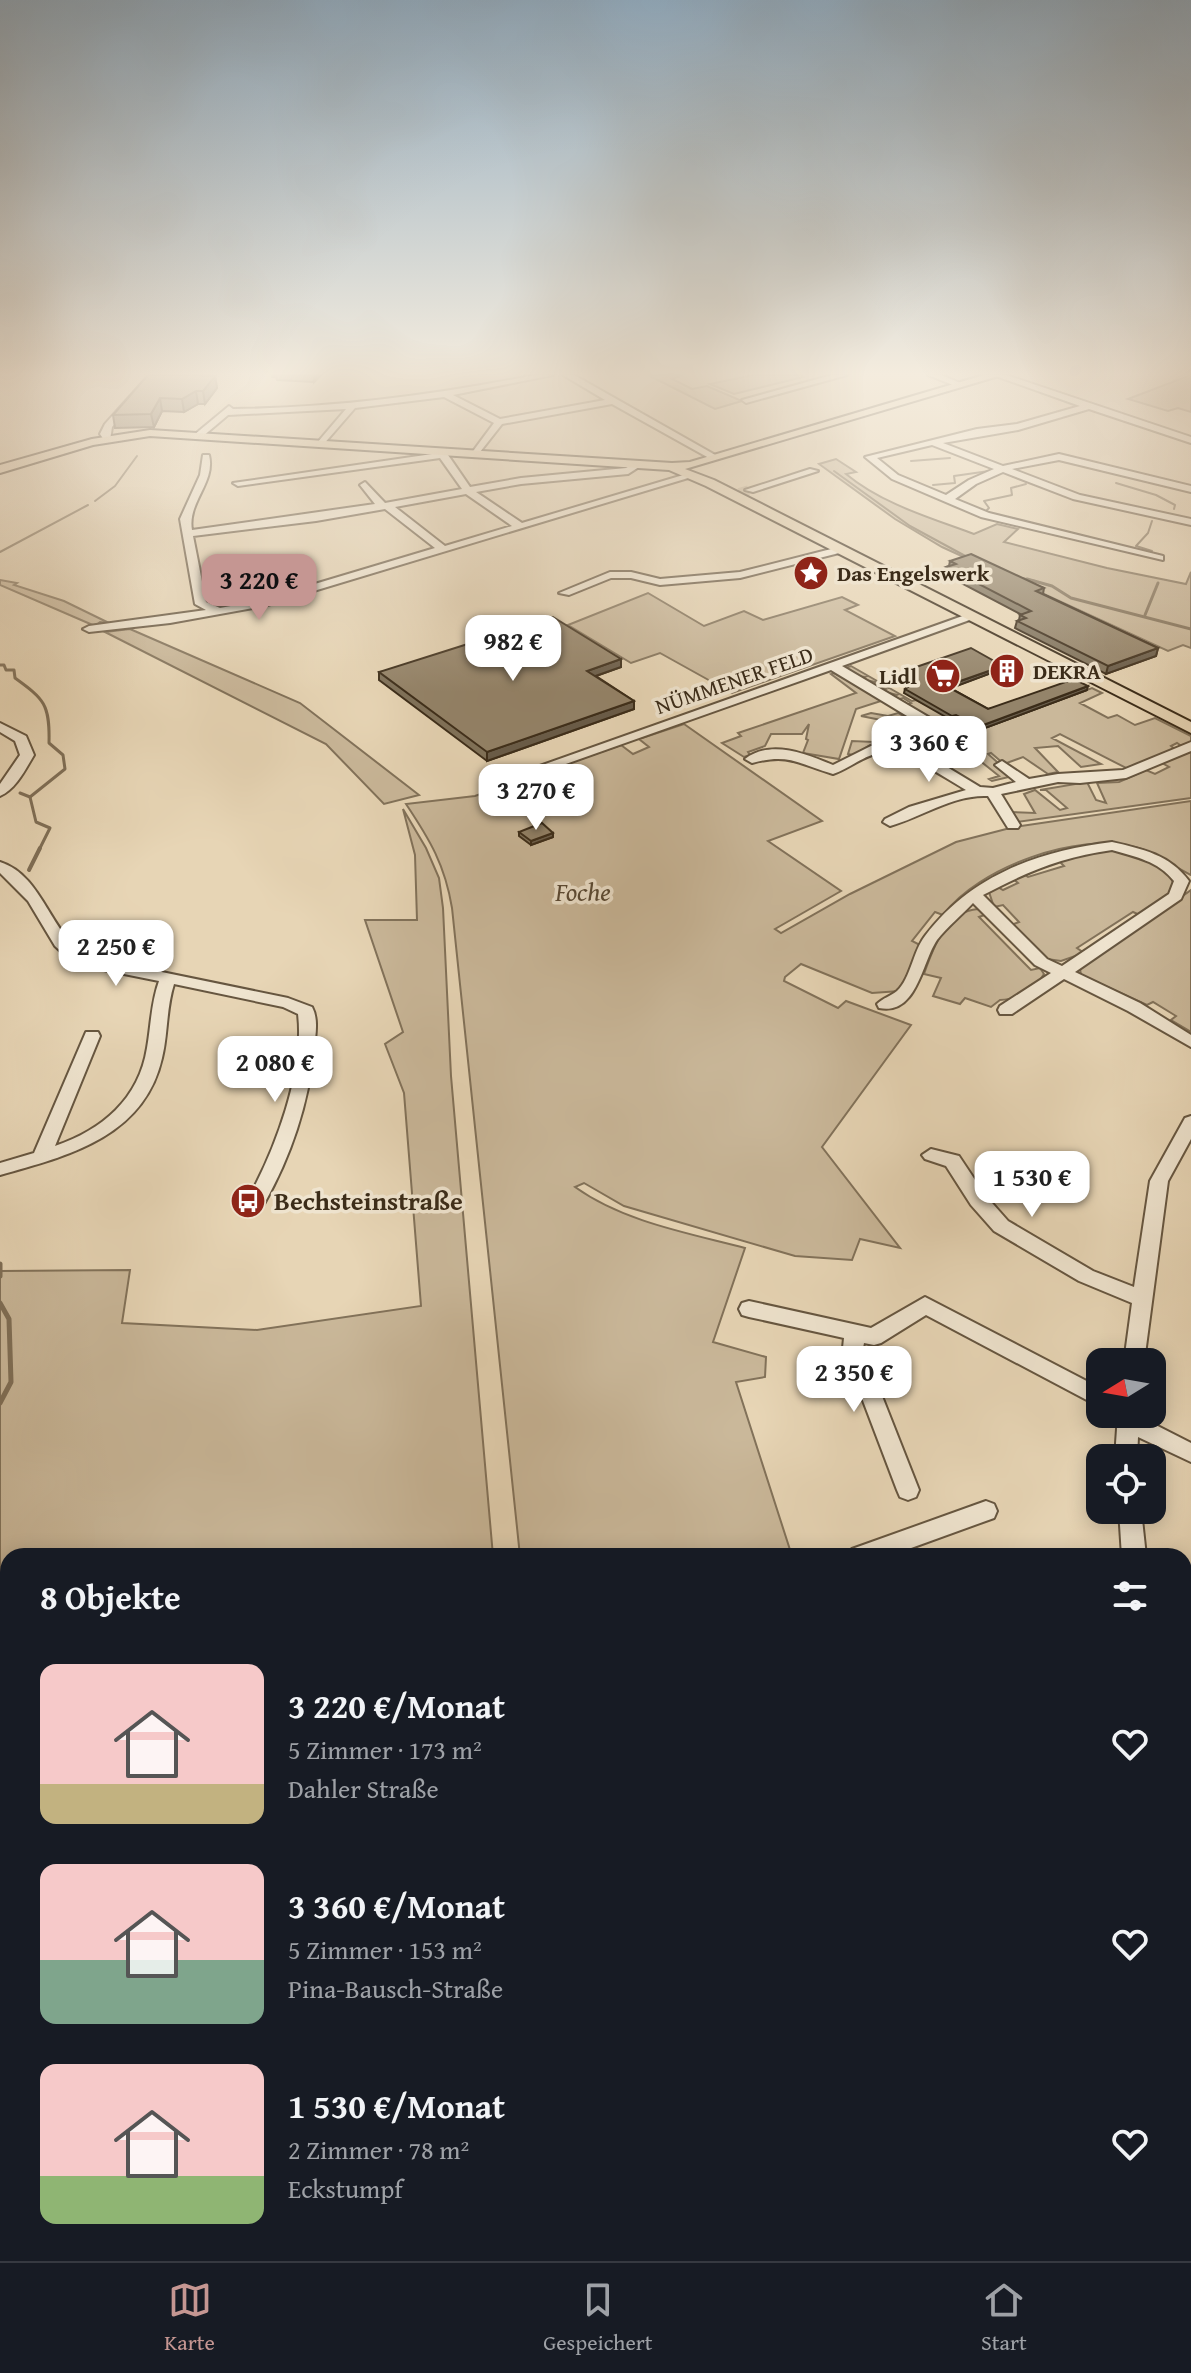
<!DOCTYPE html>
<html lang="de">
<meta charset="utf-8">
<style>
body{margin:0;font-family:"Gentium Book Plus",serif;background:#242831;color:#f1f3f6;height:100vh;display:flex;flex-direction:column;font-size:30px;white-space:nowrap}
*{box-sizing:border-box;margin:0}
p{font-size:26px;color:#9ea1a6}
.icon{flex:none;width:44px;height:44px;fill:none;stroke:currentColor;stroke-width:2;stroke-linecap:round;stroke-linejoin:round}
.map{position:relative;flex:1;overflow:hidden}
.sheet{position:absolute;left:0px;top:1548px;width:1192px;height:714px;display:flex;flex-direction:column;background:#171b24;border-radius:24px 24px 0 0;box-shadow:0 4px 20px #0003}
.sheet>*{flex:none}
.needle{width:52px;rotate:259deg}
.fabs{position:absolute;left:1086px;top:1348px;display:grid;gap:16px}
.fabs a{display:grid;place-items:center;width:80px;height:80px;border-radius:16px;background:#171b24;box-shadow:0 4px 20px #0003;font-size:40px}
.price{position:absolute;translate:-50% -68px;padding:0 18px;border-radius:16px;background:#fff;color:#222;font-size:26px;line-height:52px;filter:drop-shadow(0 2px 4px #0008)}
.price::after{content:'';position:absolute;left:50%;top:48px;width:24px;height:18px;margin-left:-12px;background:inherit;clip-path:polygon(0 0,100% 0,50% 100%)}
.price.on{background:#c59692;color:#111}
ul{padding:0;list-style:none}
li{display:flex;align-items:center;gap:24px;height:200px;padding:0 40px}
li span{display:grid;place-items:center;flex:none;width:224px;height:160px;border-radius:16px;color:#555}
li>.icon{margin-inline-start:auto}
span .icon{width:96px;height:96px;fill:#fffc;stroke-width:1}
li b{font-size:34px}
h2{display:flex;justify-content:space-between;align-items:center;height:96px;padding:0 40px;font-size:34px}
.tab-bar{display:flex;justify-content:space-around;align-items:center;height:112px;border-top:2px solid #363941;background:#171b24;font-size:22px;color:#9ea1a6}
.tab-bar a{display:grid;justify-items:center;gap:4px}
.tab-bar .on{color:#c59692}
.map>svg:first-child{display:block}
.green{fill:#cab89a;stroke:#82725a;stroke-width:2}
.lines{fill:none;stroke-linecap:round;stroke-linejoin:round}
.stream-far3{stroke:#7f6f57;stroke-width:2}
.stream-far2{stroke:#7f6f57;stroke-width:3}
.stream-far1{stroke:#7f6f57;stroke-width:4}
.stream{stroke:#7f6f57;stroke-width:5}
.minor-tunnel{stroke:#c5b396;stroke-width:10;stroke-dasharray:10 5;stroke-linecap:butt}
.minor-casing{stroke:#665640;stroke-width:4}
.major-casing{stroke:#3b2c19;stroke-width:4}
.minor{fill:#efe4cf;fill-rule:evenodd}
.major{fill:#e7d5b5;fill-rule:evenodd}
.wall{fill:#7f725b;stroke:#3b2c19;stroke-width:2}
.shaded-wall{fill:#685c4a;stroke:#3b2c19;stroke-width:2}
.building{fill:#94846a;stroke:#3b2c19;stroke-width:2}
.labels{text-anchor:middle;stroke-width:7;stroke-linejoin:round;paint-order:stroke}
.far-poi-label{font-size:22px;font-weight:bold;fill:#3b2c19;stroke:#efe4cf;text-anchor:start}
.far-street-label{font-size:22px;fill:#3b2c19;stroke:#efe4cf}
.park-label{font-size:26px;font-style:italic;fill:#584833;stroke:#efe4cf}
.poi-label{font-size:26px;font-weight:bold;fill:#3b2c19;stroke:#efe4cf;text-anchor:start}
</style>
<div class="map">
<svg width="1191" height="2261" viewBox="0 0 1191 2261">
<rect width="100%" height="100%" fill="#e7d5b5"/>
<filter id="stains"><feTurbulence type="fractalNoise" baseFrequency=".0025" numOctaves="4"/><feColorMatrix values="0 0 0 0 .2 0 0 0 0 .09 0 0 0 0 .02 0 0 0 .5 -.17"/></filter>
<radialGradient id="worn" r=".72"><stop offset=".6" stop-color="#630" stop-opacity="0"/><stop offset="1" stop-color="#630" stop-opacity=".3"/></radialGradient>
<g class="green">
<path d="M648,375H683L672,379L692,389L707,386L742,401L715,409Z"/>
<path d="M753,375H801L803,377L734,394L710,384Z"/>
<path d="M1191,375V412L1178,408L1168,411L1128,399Z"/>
<path d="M836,459L856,472L846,474C882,504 931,518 974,534L997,524L1018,529L1004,542L1107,568L1186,584L1191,572V648L1183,645L1168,651L942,547L895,519L819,464Z"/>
<path d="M0,580L17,583L14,585L64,601L109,623L100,622L95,626L0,585Z"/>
<path d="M648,593L704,626L744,611L763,620L842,597L858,605L845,610L895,636L732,693L660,653L631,663L568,625Z"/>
<path d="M130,629L300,703L419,795L384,804L326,744L105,632Z"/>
<path d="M851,666L912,701L916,700L977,731L1092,688L1102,693L1080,703L1108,718L1117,715L1135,725L1155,718L1191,736V743L1183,747L1177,743L1171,746L1176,750L1128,769L1060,734L1052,738L1101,764L1081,767L1058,746L1035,748L1058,772L1048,774L1023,757L1004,764L991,753L988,754L1013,776L992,781L989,779L999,776L979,760L950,766L906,752L903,749L920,754L925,750L930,751L936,740L948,732L947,729L933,724L934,722L906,705L911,703L903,698L897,700L892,698L897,695L881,691L886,689L871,685L875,682L861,679L865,677L855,676L845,668Z"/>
<path d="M834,673L884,700L856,709L839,759L803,753L808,740L806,739L809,724L802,734H771L765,746L748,752L750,755L744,757L722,743L741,736L738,733L856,693L831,674Z"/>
<path d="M871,713L888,716L898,713L905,717L911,715L918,721L915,725L908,723L884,746L872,744L853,755L848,754L852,741L874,742L881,720L861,716Z"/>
<path d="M684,724L822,821L768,841L841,891L775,929L781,933L850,894L956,842L1014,827L1191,801V875C1172,866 1156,852 1135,847C1077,832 979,867 943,915L935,912L912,941L920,945L900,991L872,993L801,964L785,977L784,981L838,1008L846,1001L911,1025L822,1147L900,1248L860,1239L852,1260L795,1256L624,1206L584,1183L575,1187C624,1222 688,1233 745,1248L713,1342L766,1357L765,1377L736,1382L792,1556H520L452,908C445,865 430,840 406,804L475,796L621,745L633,754L649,747L639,739Z"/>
<path d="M1191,751V798L1017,822L1010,812L1035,813L1024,794L1035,790L1060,810L1067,808L1046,790H1040L1087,782L1096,800L1106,803L1097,783L1119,782L1146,770L1155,774L1169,767L1162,763Z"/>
<path d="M403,809L426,848L439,878L443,908L451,1076L493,1556H8V2254H603L605,2261H0V1271L130,1270L122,1323L257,1330L421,1306L404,1093L385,1044L403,1032L365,920H417L415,855Z"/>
<path d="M1105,850C1129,851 1170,858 1174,887L1171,894L1142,916L1133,912L1077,948L1084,953L1061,961L1047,959L1011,925L1019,922L1003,905L994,907L989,892L996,886L1003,890L1018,883L1012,878L1021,872L1028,877L1064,866L1058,860Z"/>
<path d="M1191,890V1032L1171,1020L1176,1016L1153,1002L1147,1005L1081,975L1080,969Z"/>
<path d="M978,909L987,914L979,917L1031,970L1040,968L1044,974C1035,990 1016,1000 1000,1000L991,1007L965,998L960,1004L933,996L941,978L924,974C933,948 946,911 978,909Z"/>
</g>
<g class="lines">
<g class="stream-far3">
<path d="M911,461L950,458"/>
<path d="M834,471L910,526L969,558"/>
<path d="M1116,483L1156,495L1175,505L1174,509"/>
<path d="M933,485L955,483L954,476L989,471"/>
<path d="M95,501L115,486L137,456"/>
<path d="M986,511L989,508L984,501L1012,495L1011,488L1026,484"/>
<path d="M1152,521L1148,533L1136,546L1152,551"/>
<path d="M0,552L88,505"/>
<path d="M1022,578L1035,581"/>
</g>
<g class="stream-far2">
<path d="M1027,579L1052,586L1071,598L1191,629"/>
<path d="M1145,615L1158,583"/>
<path d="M0,665H4L6,670H14L15,678C44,699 50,704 49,743L63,755L65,769L30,797"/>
<path d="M20,793L30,797"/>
<path d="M30,797L36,822L50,828L39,850"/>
</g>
<path class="stream-far1" d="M29,870L40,848"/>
<g class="stream">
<path d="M0,1264V1276"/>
<path d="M0,1303L9,1319L11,1382L0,1403"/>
</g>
<path class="minor-tunnel" d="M739,493L750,490"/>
<defs>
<g id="minor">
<path d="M149,375H158L112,427L110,440H104L100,434L105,424Z"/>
<path d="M535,375H553L453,395L500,419L605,400L563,375H574L717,456L709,458L612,404L502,424L476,457L471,454L494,423L444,397L355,408L322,446L317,443L346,409L228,415L202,437L194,435L229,406L233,409C335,408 435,395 535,375Z"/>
<path d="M832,375H847L746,403L742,400Z"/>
<path d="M928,375H941L965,385L958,387Z"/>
<path d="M993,375H1006L1191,437V443L1089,409L1018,430L943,443L1003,466L1059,454L1191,486V492L1059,460L1012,469L1080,495L1191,519V525L1073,499L1003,472L976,484L955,499L989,513L1163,556V560L981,517L892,479L865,457L977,429L1017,424L1080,406ZM932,445L994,469L969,480L946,495L898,475L877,458Z"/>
<path d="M444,449L447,450L448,455L470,487L521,478L626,468L637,462L642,465L628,474L521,484L476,492L522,523L690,473L698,475L264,606L170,623L89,632L83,629L89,626L206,610L195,604L180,519L200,475L203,455H209C216,483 187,502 192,530L375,504L360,485L365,482L385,503L462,489L440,458L238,486L233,483L439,453ZM466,494L512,526L445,546L395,507ZM385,509L435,548L258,601L220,608L206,602L193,536L316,521Z"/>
<path d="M810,469L818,471L753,492L745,490Z"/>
<path d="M839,547L844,550L843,552L740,578L660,585L631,578H611L569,595L559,593L610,572H631L660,579L740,572Z"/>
<path d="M971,613L977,616L975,618L842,666L930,718V724L902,749L942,764L980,787L993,788L1016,782L995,765L1002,761L1029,779L1058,774L1123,770L1191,742V751L1126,778L1080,783L1058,782L1001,794L1020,825L1018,828H1008L988,796C954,794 922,817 890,826L883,822L885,819L909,807L966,790C946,778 903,749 879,753C863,756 848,769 833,774C799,764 789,753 752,763L745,759C771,739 806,754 833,765L871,746H890L917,722L831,670L515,782H505L503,779Z"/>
<path d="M0,723L26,736L34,755C25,770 16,789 0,796V784L20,755L15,741L0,732Z"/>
<path d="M1112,842C1143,849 1170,855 1189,881L1181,899L1075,972L1140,1003L1191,1035V1047L1128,1011L1064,979L1012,1014H1000L998,1010L1000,1006L1051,973L1035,965L973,903C962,915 947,927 937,940C922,962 917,1016 879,1008L877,1004C883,998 891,996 897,991C911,978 913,951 925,936C971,875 1039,851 1112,842ZM1112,850C1136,857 1158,861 1174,881L1169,894L1062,966L1047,959L983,895C1027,872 1061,857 1112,850Z"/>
<path d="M0,862C44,876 50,936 89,957L288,998L312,1007C319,1020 315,1036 314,1050C308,1105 291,1156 264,1204H250L248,1199C275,1150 305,1071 298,1014L283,1007L174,984C166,1009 168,1034 162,1058C144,1137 68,1156 0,1175V1163L34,1153L86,1032H98L100,1036L55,1146C102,1130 139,1099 147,1048C151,1026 151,1003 159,981L84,966L69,959L55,946L28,901L0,873Z"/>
<path d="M1191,1116V1139L1168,1181L1144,1362H1124L1132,1303L1079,1281L994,1231L971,1205L946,1166L925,1159L922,1155L931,1149L959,1156L985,1195L1008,1221L1093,1271L1134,1287L1150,1181L1185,1118Z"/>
<path d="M925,1297L1100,1388V1407L926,1315L881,1343L874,1345L864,1343L863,1348L919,1490L916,1497L908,1500L900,1497L897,1490L843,1348L844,1338L749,1317L742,1315L739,1309L742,1303L749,1301L871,1328Z"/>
<path d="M1118,1414H1140V1417L1191,1443V1462L1138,1437L1137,1458H1115Z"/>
<path d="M986,1501L994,1504L997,1511L994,1518L889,1556H848L852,1549Z"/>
<path d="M1119,1510H1141L1146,1556H1122Z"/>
<path d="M1184,1739L1191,1740V1766L1184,1765Z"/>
<path d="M1184,1933L1191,1936V1988L1184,1985Z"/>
<rect x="1184" y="2122" width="7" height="30"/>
<path d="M664,2254H696L698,2261H666Z"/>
</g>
<path id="major" d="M984,375H1002L685,469L714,480L1191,722V733L706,486L669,470L150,436L93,445L0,473V465L92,439L150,430L672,463L690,462Z"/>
</defs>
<use href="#minor" class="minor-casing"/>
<use href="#major" class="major-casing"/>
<use href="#minor" class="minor"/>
<use href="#major" class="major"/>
</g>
<g class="wall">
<path d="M272,375H321L314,382L277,380L276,377H272Z"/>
<path d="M215,376L217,388L205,404H198L184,412L162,411L154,427L115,428L113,415Z"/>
<path d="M950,561L1044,588L1043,594L1158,648L1156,656L1106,674L1015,628L1017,621L1019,620L1020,615H1022L944,574L946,567L949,566Z"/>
<path d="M621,659V667L596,676L634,701V709L487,761L379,680V672Z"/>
<path d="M1003,666L1002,669L950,688L988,709L1087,690L977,731L955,719L951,720L904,693L905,689L907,687L892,679L893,675Z"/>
<path d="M519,832L553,837L531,845L519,836Z"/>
</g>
<g class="shaded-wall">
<path d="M314,375H321L314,382Z"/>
<path d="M215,376L217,388L205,404L203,391Z"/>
<path d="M196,391L198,404L184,412L182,399Z"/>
<path d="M160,398L162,411L154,427L151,414Z"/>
<path d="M1158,648L1156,656L1106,674L1108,666Z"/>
<path d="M621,659V667L587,679V671Z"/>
<path d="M1003,666L1002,669L946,690V686Z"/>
<path d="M1088,686L1087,690L977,731L978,727Z"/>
<path d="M634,701V709L487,761V752Z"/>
<path d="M553,833V837L531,845V841Z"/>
</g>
<g class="building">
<path d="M148,375H197L215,376L203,391H196L182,399L160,398L151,414L113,415Z"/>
<path d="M971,554L1044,588L1036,591L1158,648L1108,666L1017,621L1026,618L1020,615L1031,611L946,567L956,564L950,561Z"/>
<path d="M553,617L621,659L587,671L634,701L487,752L379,672Z"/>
<path d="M971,648L1003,666L946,686L988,709L1074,679L1088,686L978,727L956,715L952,716L905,689L911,685L893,675Z"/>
<path d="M542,823L553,833L531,841L519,832Z"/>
</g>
<linearGradient id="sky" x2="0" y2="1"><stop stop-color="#90aabe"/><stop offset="0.54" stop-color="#f4ecde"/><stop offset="1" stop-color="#f4ecde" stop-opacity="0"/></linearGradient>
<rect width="1191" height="692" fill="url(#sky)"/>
<defs>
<symbol id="sight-disc" viewBox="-11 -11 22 22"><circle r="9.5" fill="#8f2418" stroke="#efe4cf"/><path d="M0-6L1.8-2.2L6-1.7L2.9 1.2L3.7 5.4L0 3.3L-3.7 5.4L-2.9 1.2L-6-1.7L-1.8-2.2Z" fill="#fff"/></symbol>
<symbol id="building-disc" viewBox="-11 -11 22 22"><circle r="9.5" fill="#8f2418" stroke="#efe4cf"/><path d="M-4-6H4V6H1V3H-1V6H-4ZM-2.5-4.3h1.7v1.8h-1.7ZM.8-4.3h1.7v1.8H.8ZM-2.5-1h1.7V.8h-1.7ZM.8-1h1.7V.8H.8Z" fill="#fff"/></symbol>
<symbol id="supermarket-disc" viewBox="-11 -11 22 22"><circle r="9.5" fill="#8f2418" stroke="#efe4cf"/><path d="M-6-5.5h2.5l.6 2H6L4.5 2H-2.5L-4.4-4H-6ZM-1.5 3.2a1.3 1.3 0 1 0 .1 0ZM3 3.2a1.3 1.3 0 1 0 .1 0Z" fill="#fff"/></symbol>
<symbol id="bus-disc" viewBox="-11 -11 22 22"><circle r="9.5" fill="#8f2418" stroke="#efe4cf"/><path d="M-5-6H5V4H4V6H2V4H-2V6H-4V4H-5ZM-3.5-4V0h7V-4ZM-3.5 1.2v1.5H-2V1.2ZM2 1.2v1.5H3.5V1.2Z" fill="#fff"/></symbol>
</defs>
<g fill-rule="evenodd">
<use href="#sight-disc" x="791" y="553" width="40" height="40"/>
<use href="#building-disc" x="987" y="651" width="40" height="40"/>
<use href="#supermarket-disc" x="923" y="656" width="40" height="40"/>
<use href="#bus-disc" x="228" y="1181" width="40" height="40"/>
</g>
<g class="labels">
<g class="far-poi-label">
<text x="837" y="581">Das Engelswerk</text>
<text x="1033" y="679">DEKRA</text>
<text x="917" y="684" text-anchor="end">Lidl</text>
</g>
<g class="far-street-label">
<text transform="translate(734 680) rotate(-19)" y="8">NÜMMENER FELD</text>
</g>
<g class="park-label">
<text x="583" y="901">Foche</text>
</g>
<g class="poi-label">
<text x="274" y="1210">Bechsteinstraße</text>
</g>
</g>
<rect width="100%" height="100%" filter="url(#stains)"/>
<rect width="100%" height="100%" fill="url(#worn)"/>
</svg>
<div class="fabs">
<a><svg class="needle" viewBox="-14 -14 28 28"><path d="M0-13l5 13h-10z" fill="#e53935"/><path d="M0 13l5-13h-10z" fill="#9ea1a6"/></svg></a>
<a><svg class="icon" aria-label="locate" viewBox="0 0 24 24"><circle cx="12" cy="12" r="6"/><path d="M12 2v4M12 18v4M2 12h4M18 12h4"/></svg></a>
</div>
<b class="price on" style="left:259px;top:622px">3 220 €</b>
<b class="price" style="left:513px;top:683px">982 €</b>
<b class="price" style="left:929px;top:784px">3 360 €</b>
<b class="price" style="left:536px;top:832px">3 270 €</b>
<b class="price" style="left:116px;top:988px">2 250 €</b>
<b class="price" style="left:275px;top:1104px">2 080 €</b>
<b class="price" style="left:1032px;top:1219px">1 530 €</b>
<b class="price" style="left:854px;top:1414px">2 350 €</b>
<section class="sheet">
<h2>8 Objekte<svg class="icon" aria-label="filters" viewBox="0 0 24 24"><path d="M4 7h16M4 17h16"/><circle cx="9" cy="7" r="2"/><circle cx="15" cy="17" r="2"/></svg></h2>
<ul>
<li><span style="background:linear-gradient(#f6c9c9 75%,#c2b280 0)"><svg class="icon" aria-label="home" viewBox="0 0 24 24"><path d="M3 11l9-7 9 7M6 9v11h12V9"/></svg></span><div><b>3 220 €/Monat</b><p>5 Zimmer · 173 m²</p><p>Dahler Straße</p></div><svg class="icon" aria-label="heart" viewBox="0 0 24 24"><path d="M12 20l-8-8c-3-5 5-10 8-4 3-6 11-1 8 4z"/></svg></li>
<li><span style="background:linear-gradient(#f6c9c9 60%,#7fa58c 0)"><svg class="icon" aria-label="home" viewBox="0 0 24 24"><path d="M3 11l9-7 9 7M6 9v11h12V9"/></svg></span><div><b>3 360 €/Monat</b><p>5 Zimmer · 153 m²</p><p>Pina-Bausch-Straße</p></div><svg class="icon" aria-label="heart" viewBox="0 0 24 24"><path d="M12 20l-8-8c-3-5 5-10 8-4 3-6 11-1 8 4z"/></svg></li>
<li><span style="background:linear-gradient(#f6c9c9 70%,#8fb573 0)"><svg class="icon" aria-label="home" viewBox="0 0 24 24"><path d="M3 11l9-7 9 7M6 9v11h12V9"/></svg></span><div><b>1 530 €/Monat</b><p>2 Zimmer · 78 m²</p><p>Eckstumpf</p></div><svg class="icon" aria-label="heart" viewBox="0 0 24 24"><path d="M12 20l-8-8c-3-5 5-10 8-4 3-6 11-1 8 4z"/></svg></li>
</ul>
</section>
</div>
<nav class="tab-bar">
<a class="on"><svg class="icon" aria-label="map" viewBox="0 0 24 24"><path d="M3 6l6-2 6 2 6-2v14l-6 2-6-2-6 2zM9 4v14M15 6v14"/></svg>Karte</a>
<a><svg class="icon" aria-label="saved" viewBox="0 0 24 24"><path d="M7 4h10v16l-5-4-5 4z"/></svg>Gespeichert</a>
<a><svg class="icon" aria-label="home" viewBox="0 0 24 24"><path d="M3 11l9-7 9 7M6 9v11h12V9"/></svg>Start</a>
</nav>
